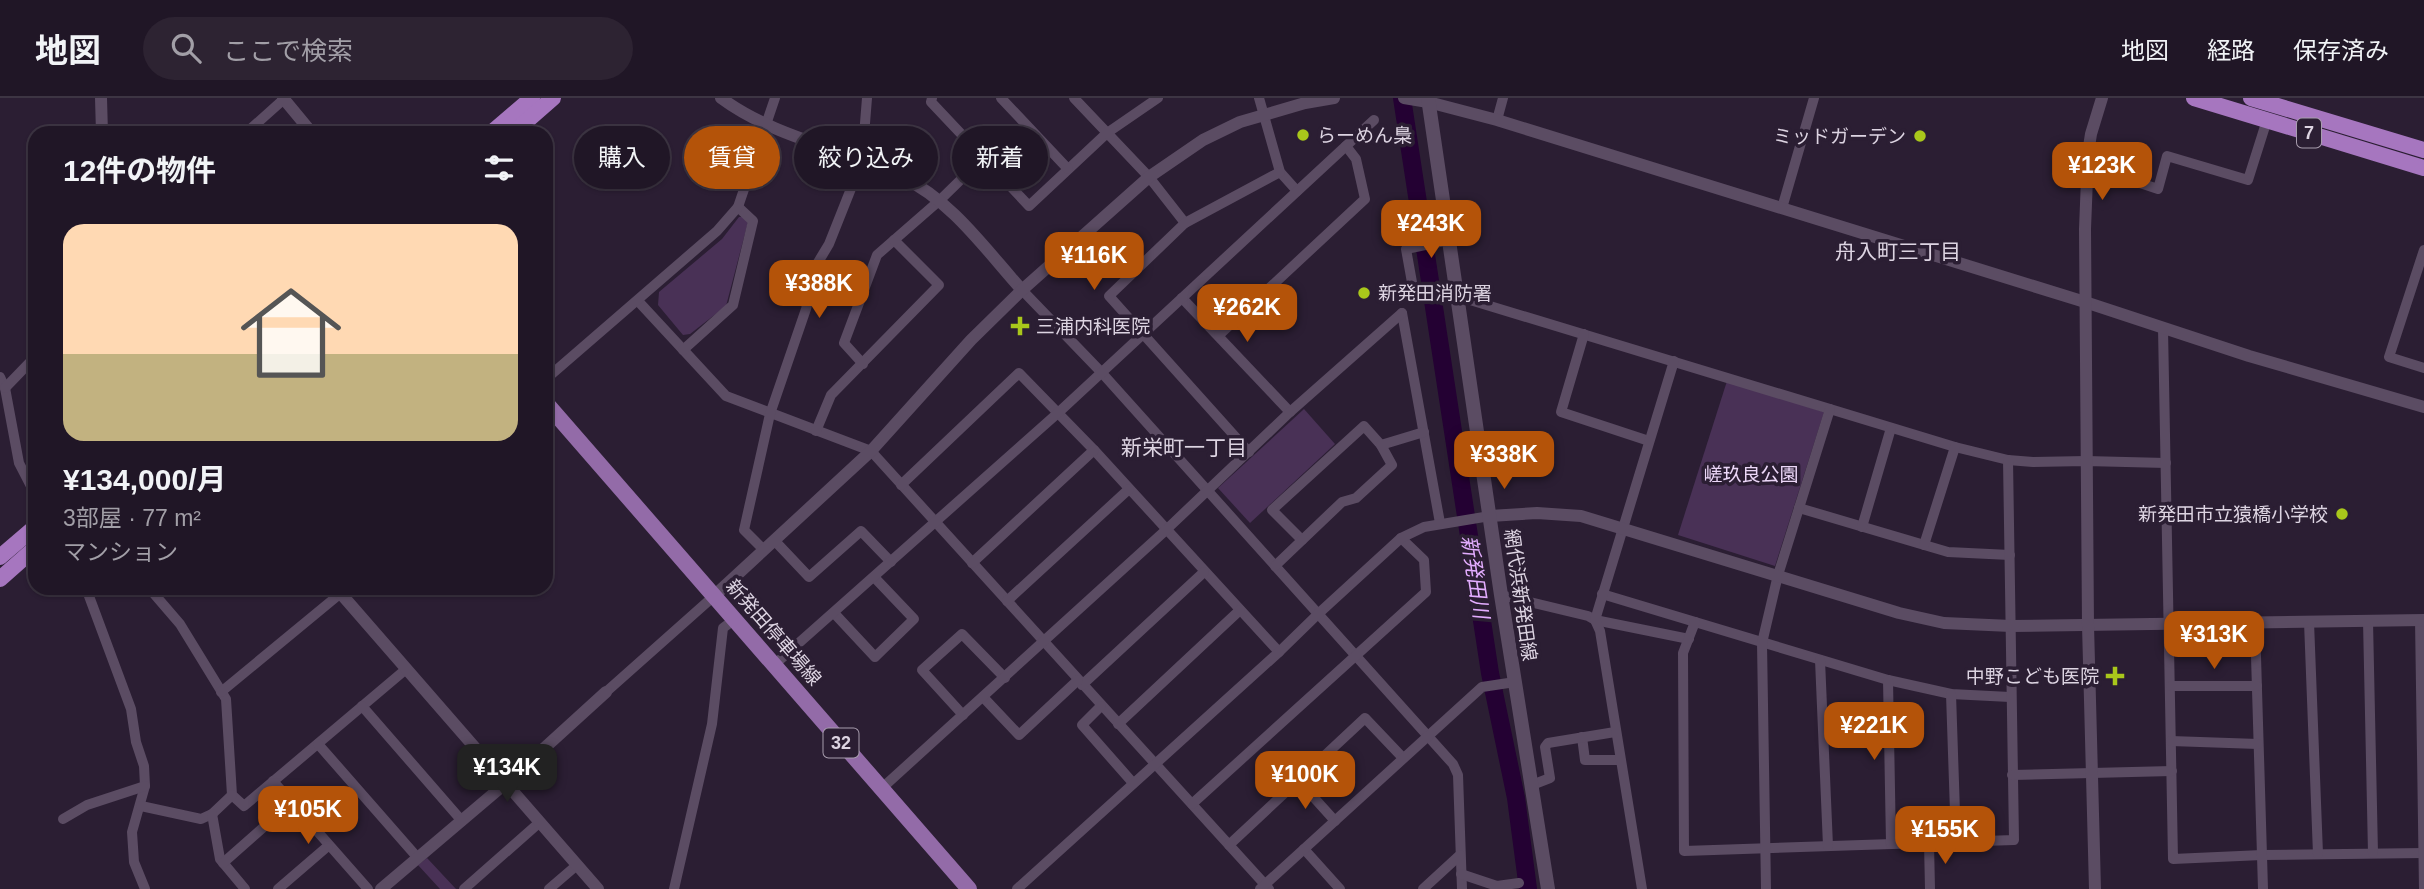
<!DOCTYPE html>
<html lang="ja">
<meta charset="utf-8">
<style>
body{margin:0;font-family:Arial,"Noto Sans JP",sans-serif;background:#2d2332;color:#f1f3f6;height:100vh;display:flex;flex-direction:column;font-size:26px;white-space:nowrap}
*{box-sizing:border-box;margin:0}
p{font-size:23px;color:#a29fa7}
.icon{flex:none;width:38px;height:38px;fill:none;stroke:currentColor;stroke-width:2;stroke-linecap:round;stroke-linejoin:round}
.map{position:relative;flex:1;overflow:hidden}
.details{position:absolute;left:28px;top:28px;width:525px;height:469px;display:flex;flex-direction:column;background:#201626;border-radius:21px;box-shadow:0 2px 5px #0004,0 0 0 2px #3d3543}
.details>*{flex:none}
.hud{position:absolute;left:574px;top:28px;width:665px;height:63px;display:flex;gap:14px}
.price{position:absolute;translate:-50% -60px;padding:0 16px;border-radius:14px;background:#b45309;color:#fff;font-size:23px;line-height:46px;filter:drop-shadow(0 2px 4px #0008)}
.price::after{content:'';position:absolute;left:50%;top:42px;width:21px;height:16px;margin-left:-10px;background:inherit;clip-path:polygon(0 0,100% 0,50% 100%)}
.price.on{background:#222;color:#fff}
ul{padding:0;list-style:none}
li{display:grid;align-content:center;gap:14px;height:371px;padding:0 35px}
li span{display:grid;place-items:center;height:217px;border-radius:21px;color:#555}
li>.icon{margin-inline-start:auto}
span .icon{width:126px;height:126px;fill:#fffc;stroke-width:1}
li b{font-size:30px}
h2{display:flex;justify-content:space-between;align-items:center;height:84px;padding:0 35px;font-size:30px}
.tag{padding:0 24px;border-radius:32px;background:#201626;box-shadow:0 2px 5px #0004,0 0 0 2px #3d3543;font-size:24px;line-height:63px}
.tag.on{background:#b45309;color:#fff}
header{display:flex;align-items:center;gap:42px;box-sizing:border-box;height:98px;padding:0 35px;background:#201626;border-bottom:2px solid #3d3543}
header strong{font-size:33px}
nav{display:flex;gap:38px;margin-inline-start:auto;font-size:24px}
.search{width:490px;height:63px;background:#2d2332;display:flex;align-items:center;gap:18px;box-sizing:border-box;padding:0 24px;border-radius:38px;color:#a29fa7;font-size:26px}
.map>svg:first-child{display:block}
.green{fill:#493156}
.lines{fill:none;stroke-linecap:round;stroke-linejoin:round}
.river{stroke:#240133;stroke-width:18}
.minor{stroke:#5b4c63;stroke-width:10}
.tertiary{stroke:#5b4c63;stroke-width:12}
.secondary{stroke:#5b4c63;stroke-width:14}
.primary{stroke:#936ba8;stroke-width:16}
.trunk{stroke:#a676bf;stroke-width:16}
.poi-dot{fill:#a9c71b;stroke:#2b1e33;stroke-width:2.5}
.labels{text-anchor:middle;stroke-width:7;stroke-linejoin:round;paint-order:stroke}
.shield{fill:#2b1e33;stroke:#a89dae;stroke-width:2}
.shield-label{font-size:18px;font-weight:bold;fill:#ddd4e2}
.poi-label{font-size:19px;fill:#ddd4e2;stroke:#2b1e33;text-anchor:start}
.park-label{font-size:19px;fill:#ecd7f8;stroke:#2b1e33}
.street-label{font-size:19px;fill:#ddd4e2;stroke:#2b1e33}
.neighbourhood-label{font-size:21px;fill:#ddd4e2;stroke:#2b1e33}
.water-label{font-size:21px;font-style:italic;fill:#e2acfe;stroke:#2b1e33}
</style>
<header>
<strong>地図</strong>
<div class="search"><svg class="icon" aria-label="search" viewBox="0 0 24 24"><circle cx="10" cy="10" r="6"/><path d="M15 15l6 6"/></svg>ここで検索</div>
<nav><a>地図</a><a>経路</a><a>保存済み</a></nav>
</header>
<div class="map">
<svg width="2424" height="791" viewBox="0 0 2424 791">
<rect width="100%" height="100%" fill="#2b1e33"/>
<g class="green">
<path d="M739,119H744L748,124L726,208L690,236L683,237L658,207L659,194L722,141Z"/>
<path d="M1727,283L1824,314L1775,468L1678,437Z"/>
<path d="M1304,311L1335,346L1250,425L1218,390Z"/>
<path d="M427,760L456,791H440L418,767Z"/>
</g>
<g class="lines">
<path class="river" d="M1402,0L1490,575L1516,700L1528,791"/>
<g class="minor">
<path d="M932,0L931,4L1029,108L1107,35L1158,0"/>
<path d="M1001,0L1068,71"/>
<path d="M1074,0L1149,79L1185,125"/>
<path d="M1259,0L1280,74L1297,93"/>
<path d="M1497,22L1503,0"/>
<path d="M246,35L284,1"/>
<path d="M2086,67L2158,91L2167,58L2248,82L2267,22"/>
<path d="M1782,110L1814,0"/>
<path d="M2424,152L2389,259L2424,270"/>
<path d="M1022,192L1102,275L1453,666L1458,677L1462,791"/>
<path d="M1457,198L1955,349L2008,362L2033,364L2086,363L2166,365"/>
<path d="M1182,200L1290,314"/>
<path d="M1415,201L1406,151L1449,142"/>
<path d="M638,203L726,298L871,353L1269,791"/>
<path d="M1402,215L1440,425"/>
<path d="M2163,230L2173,761L2262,757L2424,755"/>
<path d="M1584,236L1561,314L1649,343"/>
<path d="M1219,237L1365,101L1356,61L1346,48"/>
<path d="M683,252L733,207L753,123L738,109"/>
<path d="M863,266L844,245L877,157L940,102L983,60"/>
<path d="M0,279L5,290L19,365L35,396"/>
<path d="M546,281L717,133L738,109L775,0"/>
<path d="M5,290L35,259"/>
<path d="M816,333L831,297L939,187L894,142"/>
<path d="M1249,354L1109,198L1185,125L1280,74"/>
<path d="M901,387L1019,275L1094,352L1279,554"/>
<path d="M1799,410L1948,454L2010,457"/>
<path d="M1862,429L1891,330"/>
<path d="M774,442L809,479L861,433L891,464"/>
<path d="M1302,442L1272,412L1364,328L1381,347"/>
<path d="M1924,447L1955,349"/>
<path d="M763,451L744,432L770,316L806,211L817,166L829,146L862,63L867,0"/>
<path d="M972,465L1094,352"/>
<path d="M1275,468L1342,404L1356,400L1392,367L1381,347L1424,334"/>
<path d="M86,490L131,611L136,644L144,668L145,688L132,734L134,764L145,791"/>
<path d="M149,490L180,526L226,601L232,697L244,708L405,572"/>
<path d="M1602,496L1888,582L1951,596L2010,599"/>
<path d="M1501,497L1588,518L1595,522L1689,541"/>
<path d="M1007,503L1129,391"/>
<path d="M834,515L875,559L914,521L874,479"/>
<path d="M2420,522L2424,791"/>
<path d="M2368,523L2373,755"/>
<path d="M1695,524L1683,555L1684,753L2014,742L2008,362"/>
<path d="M2309,524L2318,756"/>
<path d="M2255,525L2263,791"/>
<path d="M1820,562L1828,748"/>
<path d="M774,567L1059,314L1374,22"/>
<path d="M1888,582L1891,746"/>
<path d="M1082,587L1204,474"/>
<path d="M2171,588H2257"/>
<path d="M221,594L347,490"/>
<path d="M606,594L714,498"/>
<path d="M1951,596L1956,744"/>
<path d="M983,599L1019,637L1078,582"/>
<path d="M362,608L462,723"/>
<path d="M1101,608L1082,627L1133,685"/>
<path d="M963,617L922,572L962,536L1005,580"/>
<path d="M1118,626L1240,512"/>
<path d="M1582,639L1585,662H1620"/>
<path d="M2171,643L2258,646"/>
<path d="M318,646L417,759"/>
<path d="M2012,677L2172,673"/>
<path d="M1298,682L1335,723"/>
<path d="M273,683L368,791"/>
<path d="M1532,687L1550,680L1545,649L1548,645L1615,634"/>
<path d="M881,691L1166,432L1290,314L1402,215"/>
<path d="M1192,706L1426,494L1424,462L1401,440"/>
<path d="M141,708L201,721L212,716L232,697"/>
<path d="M212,716L220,761L245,791"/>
<path d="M63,721L87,707L145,688"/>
<path d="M1929,745L1930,791"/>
<path d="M1229,747L1365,620L1403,660"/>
<path d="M1304,751L1340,791"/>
<path d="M223,765L291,705"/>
<path d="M1461,776L1497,788L1519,785"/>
<path d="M278,791L328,748"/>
<path d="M464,791L540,724"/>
<path d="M549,791L577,767"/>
<path d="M674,791L712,626L723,530L735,521"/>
<path d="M1017,791L1279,554L1318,516L1401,440L1424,429L1490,418"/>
<path d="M1260,791L1482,589L1515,584"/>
<path d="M1423,791L1460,757"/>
<path d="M1642,791L1600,533L1595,522L1674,263"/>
<path d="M1766,791L1762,545L1778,477L1830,311"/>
</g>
<g class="tertiary">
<path d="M101,0L102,35"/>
<path d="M283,0L312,35"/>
<path d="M721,0C775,40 843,50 902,79C951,102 986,152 1022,192"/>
<path d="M1404,0L1428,4L1497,22L2085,204L2249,258L2424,309"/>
<path d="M1490,418L1537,415L1581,418L1899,515L1944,525L2011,528L2424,522"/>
<path d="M336,490L598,791"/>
<path d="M714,498L871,353L971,242L1022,192L1149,79L1203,42L1240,24L1305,5L1334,0"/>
<path d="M381,791L506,685L606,594"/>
<path d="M2095,791L2088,527L2085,131L2088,55L2091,36L2102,0"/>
</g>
<path class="secondary" d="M1428,0L1501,497L1548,791"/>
<path class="primary" d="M546,305L969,791"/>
<g class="trunk">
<path d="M2194,0L2424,70"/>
<path d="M2251,0L2424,52"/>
<path d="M491,35L532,0"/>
<path d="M513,35L553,0"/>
<path d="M0,459L35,429"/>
<path d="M0,481L35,450"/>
</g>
</g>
<g class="poi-dot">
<circle cx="1303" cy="37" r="7"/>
<circle cx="1920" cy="38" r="7"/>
<circle cx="1364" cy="195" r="7"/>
<path d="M1016.5 217.5h7v7h7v7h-7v7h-7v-7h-7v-7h7z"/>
<circle cx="2342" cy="416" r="7"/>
<path d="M2111.5 567.5h7v7h7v7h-7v7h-7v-7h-7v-7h7z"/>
</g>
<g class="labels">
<g class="shield">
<rect x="2297" y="20.5" width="24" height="29" rx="5"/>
<rect x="823.5" y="630.5" width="35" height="29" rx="5"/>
</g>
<g class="shield-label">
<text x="2309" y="41">7</text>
<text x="841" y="651">32</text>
</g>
<g class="poi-label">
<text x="1317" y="44">らーめん梟</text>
<text x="1906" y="45" text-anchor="end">ミッドガーデン</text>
<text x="1378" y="202">新発田消防署</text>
<text x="1036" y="235">三浦内科医院</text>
<text x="2328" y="423" text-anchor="end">新発田市立猿橋小学校</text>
<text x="2099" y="585" text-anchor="end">中野こども医院</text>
</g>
<g class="park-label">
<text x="1751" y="383">嵯玖良公園</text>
</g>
<g class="street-label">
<text transform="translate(1521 497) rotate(82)" y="7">網代浜新発田線</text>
<text transform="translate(774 534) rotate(49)" y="7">新発田停車場線</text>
</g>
<g class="neighbourhood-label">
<text x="1898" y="161">舟入町三丁目</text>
<text x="1184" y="357">新栄町一丁目</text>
</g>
<g class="water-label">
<text transform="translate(1475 479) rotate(81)" y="7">新発田川</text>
</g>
</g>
</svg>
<b class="price" style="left:2102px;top:104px">¥123K</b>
<b class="price" style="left:1431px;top:162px">¥243K</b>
<b class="price" style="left:1094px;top:194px">¥116K</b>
<b class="price" style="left:819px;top:222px">¥388K</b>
<b class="price" style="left:1247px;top:246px">¥262K</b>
<b class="price" style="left:1504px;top:393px">¥338K</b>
<b class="price" style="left:2214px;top:573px">¥313K</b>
<b class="price" style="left:1874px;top:664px">¥221K</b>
<b class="price on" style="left:507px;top:706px">¥134K</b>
<b class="price" style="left:1305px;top:713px">¥100K</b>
<b class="price" style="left:308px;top:748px">¥105K</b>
<b class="price" style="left:1945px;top:768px">¥155K</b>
<div class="hud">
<a class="tag">購入</a>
<a class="tag on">賃貸</a>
<a class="tag">絞り込み</a>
<a class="tag">新着</a>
</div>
<section class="details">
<h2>12件の物件<svg class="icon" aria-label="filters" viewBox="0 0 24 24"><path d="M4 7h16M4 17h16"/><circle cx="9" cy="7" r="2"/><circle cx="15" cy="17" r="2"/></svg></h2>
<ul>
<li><span style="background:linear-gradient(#ffd9b3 60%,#c2b280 0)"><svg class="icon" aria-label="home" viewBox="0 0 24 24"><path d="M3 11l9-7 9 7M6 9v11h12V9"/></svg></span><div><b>¥134,000/月</b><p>3部屋 · 77 m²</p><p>マンション</p></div></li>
</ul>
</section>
</div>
